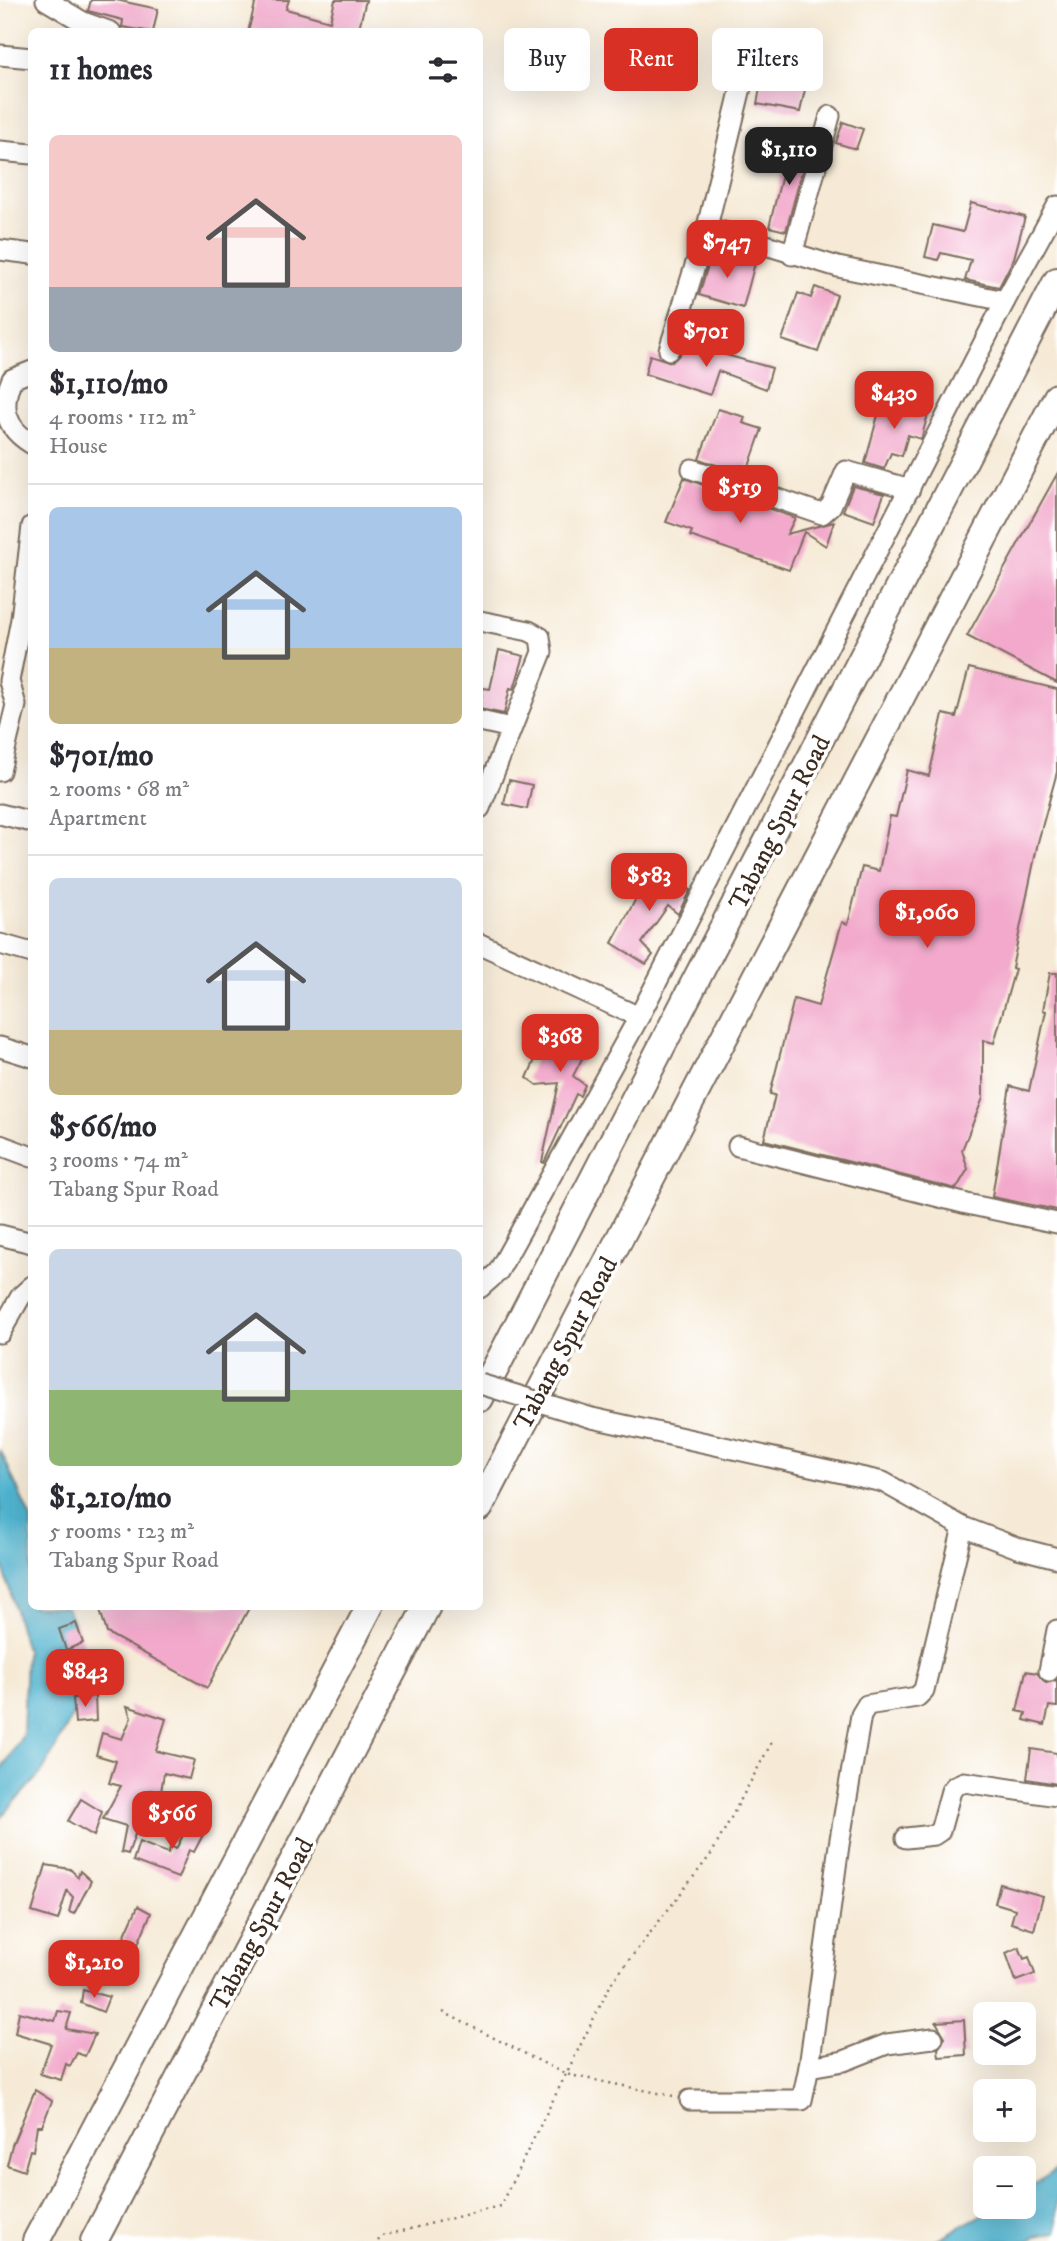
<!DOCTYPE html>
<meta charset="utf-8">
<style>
body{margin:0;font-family:"IM FELL DW Pica",serif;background:#f2f2f3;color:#2b2b33;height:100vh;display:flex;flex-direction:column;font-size:26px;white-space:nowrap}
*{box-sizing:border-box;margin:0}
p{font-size:23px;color:#7c7c81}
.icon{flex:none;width:38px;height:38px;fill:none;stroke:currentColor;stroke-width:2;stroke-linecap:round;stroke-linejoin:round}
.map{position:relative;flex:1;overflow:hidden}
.details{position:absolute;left:28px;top:28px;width:455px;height:1582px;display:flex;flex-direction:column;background:#fff;border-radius:10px;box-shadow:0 7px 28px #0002}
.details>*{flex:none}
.guide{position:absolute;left:504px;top:28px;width:448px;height:63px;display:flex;gap:14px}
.buttons{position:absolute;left:973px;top:2002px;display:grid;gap:14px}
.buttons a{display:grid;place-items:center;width:63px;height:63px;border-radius:10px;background:#fff;box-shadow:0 7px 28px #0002;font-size:35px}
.price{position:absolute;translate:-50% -60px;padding:0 16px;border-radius:14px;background:#d93025;color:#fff;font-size:23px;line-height:46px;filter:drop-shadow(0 2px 4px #0008)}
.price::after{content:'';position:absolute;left:50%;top:42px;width:21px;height:16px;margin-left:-10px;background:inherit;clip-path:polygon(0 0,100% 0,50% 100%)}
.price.active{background:#222;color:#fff}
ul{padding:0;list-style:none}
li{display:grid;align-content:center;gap:14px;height:371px;padding:0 21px}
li+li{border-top:2px solid #e1e1e2}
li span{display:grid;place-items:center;height:217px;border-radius:10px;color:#555}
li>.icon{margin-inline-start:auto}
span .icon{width:126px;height:126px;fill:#fffc;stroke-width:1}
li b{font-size:30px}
h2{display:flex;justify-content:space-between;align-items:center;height:84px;padding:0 21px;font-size:30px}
.chip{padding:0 24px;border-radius:10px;background:#fff;box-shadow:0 7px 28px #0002;font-size:24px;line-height:63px}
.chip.active{background:#d93025;color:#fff}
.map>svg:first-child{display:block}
.water{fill:#50b2ce;stroke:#466e76;stroke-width:2}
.building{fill:#f2a9cb}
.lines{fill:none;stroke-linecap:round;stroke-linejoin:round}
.minor-casing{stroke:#7c6d5e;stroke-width:23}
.highway-casing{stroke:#7c6d5e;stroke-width:30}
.path{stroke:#7c6d5e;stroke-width:2.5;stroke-dasharray:2 5;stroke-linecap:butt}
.minor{stroke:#fff;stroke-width:19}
.highway{stroke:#fff;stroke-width:26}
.minor-bridge-casing{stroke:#7c6d5e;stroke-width:23;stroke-linecap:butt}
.minor-bridge{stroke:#fff;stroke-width:19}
.labels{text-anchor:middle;stroke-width:7;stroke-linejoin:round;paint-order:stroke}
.street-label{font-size:26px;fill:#3b2a1e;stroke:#fff}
</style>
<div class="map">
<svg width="1057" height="2241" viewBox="0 0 1057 2241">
<rect width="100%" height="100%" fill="#fff"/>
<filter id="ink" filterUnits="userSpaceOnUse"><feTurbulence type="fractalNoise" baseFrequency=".0143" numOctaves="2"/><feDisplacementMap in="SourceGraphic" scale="14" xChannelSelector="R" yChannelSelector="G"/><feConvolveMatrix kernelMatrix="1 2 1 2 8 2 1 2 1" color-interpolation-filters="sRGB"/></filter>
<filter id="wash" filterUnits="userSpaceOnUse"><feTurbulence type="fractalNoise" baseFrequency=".00686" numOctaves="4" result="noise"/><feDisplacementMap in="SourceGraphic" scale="28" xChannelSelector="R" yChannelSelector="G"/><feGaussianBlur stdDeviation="1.57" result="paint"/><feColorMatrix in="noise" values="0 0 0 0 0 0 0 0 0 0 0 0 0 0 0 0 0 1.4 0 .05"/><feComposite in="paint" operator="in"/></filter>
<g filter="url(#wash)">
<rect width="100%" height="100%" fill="#f6ead6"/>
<g class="water">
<path d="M0,1449L31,1519L32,1606L67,1607L94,1676L43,1771L0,1818V1772L23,1735L26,1651L0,1554Z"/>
<path d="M1057,2170V2232L1037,2236L1029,2241H934L996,2207H1024V2190Z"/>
</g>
<g id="blocks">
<g class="building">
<path d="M91,0H116L158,9L153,32L122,27L123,20L88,11Z"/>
<path d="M256,0H289L286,9L330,21L335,0H366L358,32H248Z"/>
<path d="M764,67L808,76L800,112L757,104Z"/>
<path d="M843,122L863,129L856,149L836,143Z"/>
<path d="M795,141L809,145L786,231L769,227L782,175Z"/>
<path d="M971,203L1025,217L1014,258L999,287L965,280L971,260L941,253L938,260L925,257L933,225L963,232Z"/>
<path d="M712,252L755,263L743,308L699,295Z"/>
<path d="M815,287L837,295L818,352L782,340L798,293L811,298Z"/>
<path d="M684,343L772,368L766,389L718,371L710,395L645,374L650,355L672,362L680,354Z"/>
<path d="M895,398L908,402L906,408L928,414L922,436L921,439L908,435L902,456L891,453L884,469L865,463L882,400L893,403Z"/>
<path d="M718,409L745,417L743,423L762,429L746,475L699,459Z"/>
<path d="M1057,474V683L967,636Z"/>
<path d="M684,478L795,518L787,534L834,522L826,546L804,532L789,570L690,536L692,531L666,522Z"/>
<path d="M853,486L884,494L874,522L843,511Z"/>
<path d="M499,650L524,656L514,689L510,688L504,714L480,709L483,688L490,689Z"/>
<path d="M969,668L1057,689V772L1038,842L1012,968L1015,969L994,1043L983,1040V1098L962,1150L968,1169L956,1189L764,1140L775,1095L770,1094L794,999L818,1006L842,922L848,924L862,867L879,871L890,816L896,817L907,770L929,776L943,714L956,717Z"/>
<path d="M509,780L532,785L527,809L504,804Z"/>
<path d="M652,869L690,890L678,914L668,906L642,943L653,955L646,964L612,943Z"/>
<path d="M1050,973H1057V1210L992,1197L1010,1086L1029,1091L1046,1011L1043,1010Z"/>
<path d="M558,1022L591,1041L573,1076L585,1085L580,1096L576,1094L544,1163L542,1162L559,1083L537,1085L527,1078L542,1044L545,1046Z"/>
<path d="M99,1606H250L207,1688L107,1633Z"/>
<path d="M76,1623L83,1643L66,1650L59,1629Z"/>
<path d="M1026,1671L1037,1673L1046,1683L1057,1680V1707L1049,1706L1045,1725L1024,1720L1026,1713L1017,1711Z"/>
<path d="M95,1696L96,1721L75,1723L73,1698Z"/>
<path d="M127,1706L166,1719L156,1751L194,1760L189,1779L164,1773L161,1792L151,1790L128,1854L121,1852L126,1826L103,1819L121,1786L109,1783L116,1761L96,1755L102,1733L122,1739L131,1718Z"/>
<path d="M1031,1749L1057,1753V1784L1027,1779Z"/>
<path d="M81,1799L102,1812L94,1836L68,1821Z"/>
<path d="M192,1817L207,1827L194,1852L189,1850L178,1878L133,1861L139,1842L168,1853L171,1846L176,1849Z"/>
<path d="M46,1865L70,1869L78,1877L80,1871L91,1881L74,1914L69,1912L73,1897L67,1891L58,1920L32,1912Z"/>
<path d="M1000,1884L1043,1896L1034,1930L1011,1923L1015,1909L995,1903Z"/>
<path d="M138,1906L151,1913L138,1944L123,1939Z"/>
<path d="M1019,1947L1024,1959L1029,1957L1035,1974L1016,1981L1006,1953Z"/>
<path d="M83,1990L109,1997L103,2012L81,2003Z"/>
<path d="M58,2011L71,2013L66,2029L95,2034L85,2056L77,2053L70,2066L66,2064L61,2080L40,2074L51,2044L15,2033L19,2012L55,2021Z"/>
<path d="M964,2020L966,2055L939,2057L938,2049L945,2037L936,2022Z"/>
<path d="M35,2090L52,2101L42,2126H37L33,2151L30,2150L24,2171L7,2165L12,2145Z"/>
</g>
</g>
</g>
<g filter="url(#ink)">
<use href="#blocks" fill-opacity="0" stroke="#7c6d5e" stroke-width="2"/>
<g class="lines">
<defs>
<g id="minor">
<path d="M46,0L83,22L111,32"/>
<path d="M0,55L32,58"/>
<path d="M747,63L707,227L838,267L1005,301"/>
<path d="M0,151L32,154"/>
<path d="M0,250L32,254"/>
<path d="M792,255L830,116"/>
<path d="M669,350L707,227"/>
<path d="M32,371L12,379C0,407 5,428 32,444"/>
<path d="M692,469L822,514L831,506L846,471L910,489"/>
<path d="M480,621L529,631L540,637L542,652L480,808"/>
<path d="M480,721L511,728"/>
<path d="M0,771L16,705L9,681L21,619L32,526"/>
<path d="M0,814L32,822"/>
<path d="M0,944L32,953"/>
<path d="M480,944L639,1017"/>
<path d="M0,1047L32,1057"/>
<path d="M0,1145L32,1157"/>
<path d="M738,1146L967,1204L1057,1223"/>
<path d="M0,1235L32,1243"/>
<path d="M480,1288L498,1272L639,1017L1005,301L1057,206"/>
<path d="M0,1333L21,1296L32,1286"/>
<path d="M592,1418L883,1482L963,1527L1018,1548L1057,1558"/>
<path d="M1049,1671L1057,1630"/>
<path d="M906,1838L934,1835L940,1831L951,1791L955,1786L964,1782L1057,1796"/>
<path d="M809,2067L844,2061L887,2044L933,2038"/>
<path d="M690,2100H802L809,2067L839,1845L861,1715L867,1705L917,1697L924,1690L963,1527"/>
</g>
<g id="highway">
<path d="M480,1398L1057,281"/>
<path d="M480,1507L1057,397"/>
<path d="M36,2241L370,1606"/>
<path d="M94,2241L427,1606"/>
</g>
</defs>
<use href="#minor" class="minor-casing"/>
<use href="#highway" class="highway-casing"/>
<g class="path">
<path d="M443,2012L565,2074L673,2096"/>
<path d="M378,2241L382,2236L500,2206L612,1982L712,1853L773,1740"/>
</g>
<use href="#minor" class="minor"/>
<use href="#highway" class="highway"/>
<defs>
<path id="minor-bridge" d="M480,1384L592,1418"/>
</defs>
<use href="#minor-bridge" class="minor-bridge-casing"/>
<use href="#minor-bridge" class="minor-bridge"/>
</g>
</g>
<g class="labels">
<g class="street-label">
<text transform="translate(779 822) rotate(-63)" y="9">Tabang Spur Road</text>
<text transform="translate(565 1343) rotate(-62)" y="9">Tabang Spur Road</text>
<text transform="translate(261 1924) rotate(-62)" y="9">Tabang Spur Road</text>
</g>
</g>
</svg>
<div class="buttons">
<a><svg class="icon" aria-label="layers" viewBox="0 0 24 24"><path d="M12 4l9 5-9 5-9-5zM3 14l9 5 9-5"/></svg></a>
<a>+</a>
<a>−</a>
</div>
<b class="price active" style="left:789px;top:187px">$1,110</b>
<b class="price" style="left:727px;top:280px">$747</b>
<b class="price" style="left:706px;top:369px">$701</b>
<b class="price" style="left:894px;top:431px">$430</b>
<b class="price" style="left:740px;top:525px">$519</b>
<b class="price" style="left:649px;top:913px">$583</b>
<b class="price" style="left:927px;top:950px">$1,060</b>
<b class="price" style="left:560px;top:1074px">$368</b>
<b class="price" style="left:85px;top:1709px">$843</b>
<b class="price" style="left:172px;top:1851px">$566</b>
<b class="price" style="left:94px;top:2000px">$1,210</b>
<div class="guide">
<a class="chip">Buy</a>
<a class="chip active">Rent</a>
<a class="chip">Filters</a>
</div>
<section class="details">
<h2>11 homes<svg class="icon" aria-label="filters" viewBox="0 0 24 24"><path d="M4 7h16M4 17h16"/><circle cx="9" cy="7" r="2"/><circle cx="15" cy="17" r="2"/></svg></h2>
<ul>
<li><span style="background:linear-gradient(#f6c9c9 70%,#9aa5b1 0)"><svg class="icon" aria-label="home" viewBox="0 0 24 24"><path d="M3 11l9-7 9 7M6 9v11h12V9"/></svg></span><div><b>$1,110/mo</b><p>4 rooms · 112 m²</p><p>House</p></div></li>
<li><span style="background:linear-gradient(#a9c7e8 65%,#c2b280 0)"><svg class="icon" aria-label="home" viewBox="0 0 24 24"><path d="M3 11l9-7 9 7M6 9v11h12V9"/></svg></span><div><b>$701/mo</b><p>2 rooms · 68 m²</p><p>Apartment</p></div></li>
<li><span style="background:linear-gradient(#c9d6e8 70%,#c2b280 0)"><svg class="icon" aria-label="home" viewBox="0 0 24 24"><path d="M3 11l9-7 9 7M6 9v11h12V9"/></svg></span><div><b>$566/mo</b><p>3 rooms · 74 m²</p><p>Tabang Spur Road</p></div></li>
<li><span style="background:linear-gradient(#c9d6e8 65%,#8fb573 0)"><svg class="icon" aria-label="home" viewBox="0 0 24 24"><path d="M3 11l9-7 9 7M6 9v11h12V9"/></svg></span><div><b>$1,210/mo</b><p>5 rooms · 123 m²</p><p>Tabang Spur Road</p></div></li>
</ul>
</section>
</div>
